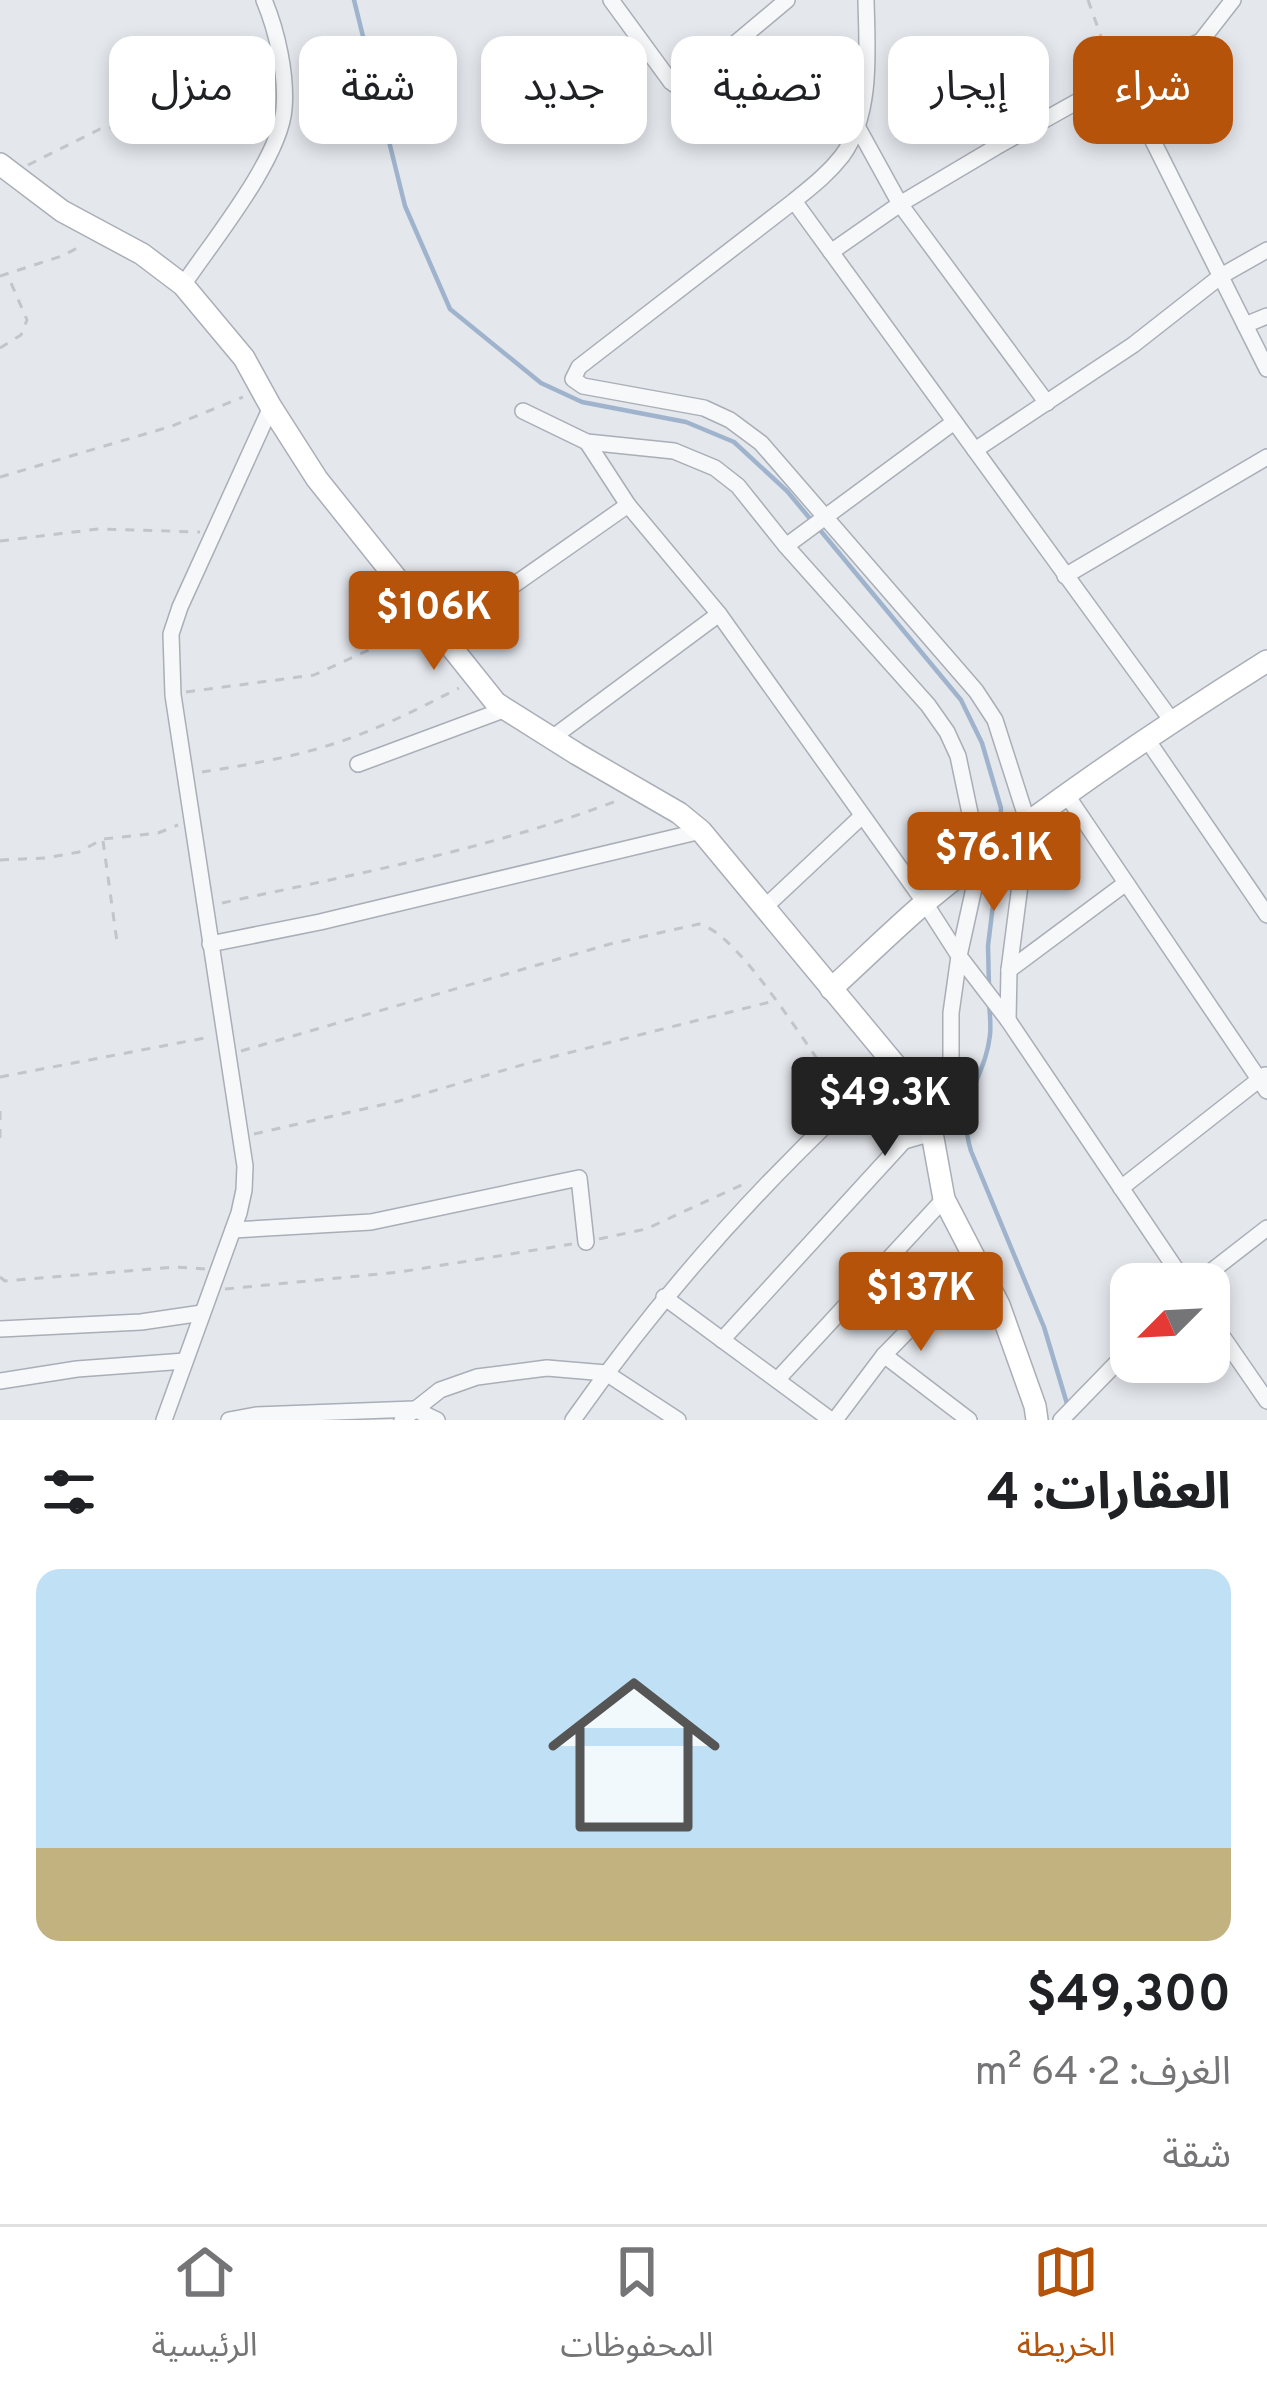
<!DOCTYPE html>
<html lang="ar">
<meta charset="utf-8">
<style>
body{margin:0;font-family:Overpass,"Noto Sans Arabic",sans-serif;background:#f2f2f2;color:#202124;direction:rtl;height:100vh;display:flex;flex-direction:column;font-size:45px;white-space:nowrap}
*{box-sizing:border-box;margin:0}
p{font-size:39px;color:#757577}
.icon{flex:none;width:66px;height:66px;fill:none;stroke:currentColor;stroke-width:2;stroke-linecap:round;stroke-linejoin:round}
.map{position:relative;height:1420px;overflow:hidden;direction:ltr}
.side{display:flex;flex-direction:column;background:#fff;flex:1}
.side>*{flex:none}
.top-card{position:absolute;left:36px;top:36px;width:1197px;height:108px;direction:rtl;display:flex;gap:24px}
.needle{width:78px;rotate:246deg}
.tools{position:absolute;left:1110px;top:1263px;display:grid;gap:24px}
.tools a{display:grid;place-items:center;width:120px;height:120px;border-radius:24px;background:#fff;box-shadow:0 6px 18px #0003;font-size:60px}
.price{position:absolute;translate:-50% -102px;padding:0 27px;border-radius:12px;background:#b45309;color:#fff;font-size:39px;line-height:78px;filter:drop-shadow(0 3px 6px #0008)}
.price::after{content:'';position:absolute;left:50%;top:72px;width:36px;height:27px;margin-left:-18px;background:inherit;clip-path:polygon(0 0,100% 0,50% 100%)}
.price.selected{background:#222;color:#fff}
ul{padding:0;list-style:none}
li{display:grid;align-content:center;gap:24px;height:636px;padding:0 36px}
li span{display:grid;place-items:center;height:372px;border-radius:24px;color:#555}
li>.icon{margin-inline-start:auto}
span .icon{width:216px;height:216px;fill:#fffc;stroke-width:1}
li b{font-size:51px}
h2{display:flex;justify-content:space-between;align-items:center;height:144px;padding:0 36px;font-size:51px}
.chip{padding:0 42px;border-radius:24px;background:#fff;box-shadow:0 6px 18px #0003;font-size:42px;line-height:108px}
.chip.selected{background:#b45309;color:#fff}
.tab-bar{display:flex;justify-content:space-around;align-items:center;height:168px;border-top:3px solid #e0e0e0;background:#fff;font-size:33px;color:#757577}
.tab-bar a{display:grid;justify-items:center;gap:6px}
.tab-bar .selected{color:#b45309}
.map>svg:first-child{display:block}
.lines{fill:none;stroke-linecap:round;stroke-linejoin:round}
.stream{stroke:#9fb4cc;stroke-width:4.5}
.street-casing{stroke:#a9aeb7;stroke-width:18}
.secondary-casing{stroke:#a9aeb7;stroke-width:24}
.path{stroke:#c2c5cb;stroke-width:3;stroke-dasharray:9 9;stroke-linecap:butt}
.street{stroke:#f7f8fa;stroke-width:15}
.secondary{stroke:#fff;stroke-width:21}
</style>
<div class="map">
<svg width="1267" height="1420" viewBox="0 0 1267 1420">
<rect width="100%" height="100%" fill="#e4e7ec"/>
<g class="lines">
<g class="stream">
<path d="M354,0L405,206L450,309L541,383L582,402L686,422L734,442L787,491L812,521"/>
<path d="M820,530L961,700L982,743L1001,808L1000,832"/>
<path d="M989,987L988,946L999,855"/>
<path d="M989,1004C990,1014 991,1025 990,1035C985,1081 955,1098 971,1151L1044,1327L1068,1407"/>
</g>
<defs>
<g id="street">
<path d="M611,0L671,82L678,87L687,84L787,0"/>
<path d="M866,0C867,49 873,114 842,156C828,174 811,187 794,201L579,367L573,379L583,386L704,408L730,420L761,443L976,691L995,720L1028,823L1009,970L1008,1020"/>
<path d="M1121,77L1267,369"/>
<path d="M857,126L900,204L1047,403"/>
<path d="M794,201L1172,721"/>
<path d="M831,252L900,204L996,147L1121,77L1201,41L1233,0"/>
<path d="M183,285C212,242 280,159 284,109C287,75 277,31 264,0"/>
<path d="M1245,325L1267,316"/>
<path d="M523,411L587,442L674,451L715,468L738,486L786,546L928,705L947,732L958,756L980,861L959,956L951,1013V1067L932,1133L904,1141L854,1105L846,1106C744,1202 653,1306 573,1420"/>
<path d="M587,442L628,505L719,614L925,903L959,956L1008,1020L1186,1284"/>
<path d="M975,450L1133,345L1221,276L1267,250"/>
<path d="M786,546L954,422"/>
<path d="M1065,576L1267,457"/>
<path d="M441,636L628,505"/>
<path d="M552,738L719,614"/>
<path d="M1146,738L1267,915"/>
<path d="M358,764L506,709"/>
<path d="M1066,794L1267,1091"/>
<path d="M765,907L861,817"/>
<path d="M210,944L320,922L701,831"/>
<path d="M1009,970L1126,883"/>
<path d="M1121,1188L1265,1075"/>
<path d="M233,1230L371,1222L579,1178L586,1242"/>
<path d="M1195,1284L1267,1228"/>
<path d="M664,1297L831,1420"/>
<path d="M1209,1317L1267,1401"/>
<path d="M0,1329L141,1322L202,1313"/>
<path d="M722,1340L904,1141"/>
<path d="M884,1355L969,1420"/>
<path d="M777,1380L944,1199"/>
<path d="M0,1381L77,1369L185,1361"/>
<path d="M164,1420L239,1213L244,1190L245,1166L173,695L171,634L180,607L271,407"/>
<path d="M229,1420L256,1415L414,1409L437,1420"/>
<path d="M402,1420L440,1390L477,1377L547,1368L606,1373L678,1420"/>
<path d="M835,1420L884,1355L976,1261"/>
<path d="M1061,1420L1131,1348"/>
</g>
<g id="secondary">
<path d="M0,164L62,211L142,254L183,285L244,358L271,407L317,479L496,703L577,754L679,813L701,831L921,1096L932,1133L944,1199L999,1305L1035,1406L1037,1420"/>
<path d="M831,989C863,960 894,929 927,901C1034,813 1149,735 1267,661"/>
</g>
</defs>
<use href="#street" class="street-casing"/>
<use href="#secondary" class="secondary-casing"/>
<g class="path">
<path d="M1088,0L1112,67"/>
<path d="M28,165L100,129C118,125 135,131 153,127L269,77"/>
<path d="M0,276L62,256L83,245"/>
<path d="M0,348L21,335L27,320L8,276"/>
<path d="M0,477L172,426L243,397"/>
<path d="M0,541L98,529L200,532"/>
<path d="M186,692L314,675L417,628"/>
<path d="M202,772C247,765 295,757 339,742C381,728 420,708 459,688"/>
<path d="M103,841L117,942"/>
<path d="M0,860L46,858L79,852L103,839L158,833L178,825"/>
<path d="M222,903C356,874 491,849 619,800"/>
<path d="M241,1051L610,944L699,924C740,933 812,1056 841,1092"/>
<path d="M0,1077L210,1037"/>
<path d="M0,1111V1139"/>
<path d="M254,1134L399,1101L532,1062L774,1001"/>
<path d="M599,1239L646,1229L746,1183"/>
<path d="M0,1277L5,1281L175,1267L206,1269"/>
<path d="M225,1289L400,1272L572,1244"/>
</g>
<use href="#street" class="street"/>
<use href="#secondary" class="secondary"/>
</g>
</svg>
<div class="tools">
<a><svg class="needle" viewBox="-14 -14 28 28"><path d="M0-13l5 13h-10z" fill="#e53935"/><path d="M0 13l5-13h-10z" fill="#757577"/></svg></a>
</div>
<b class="price" style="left:434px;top:673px">$106K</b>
<b class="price" style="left:994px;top:914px">$76.1K</b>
<b class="price selected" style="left:885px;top:1159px">$49.3K</b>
<b class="price" style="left:921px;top:1354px">$137K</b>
<div class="top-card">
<a class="chip selected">شراء</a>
<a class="chip">إيجار</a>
<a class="chip">تصفية</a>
<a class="chip">جديد</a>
<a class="chip">شقة</a>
<a class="chip">منزل</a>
</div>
</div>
<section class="side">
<h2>العقارات: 4<svg class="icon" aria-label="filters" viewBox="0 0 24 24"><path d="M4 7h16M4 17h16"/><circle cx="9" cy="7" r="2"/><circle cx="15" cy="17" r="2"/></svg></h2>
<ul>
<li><span style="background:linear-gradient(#bfe0f5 75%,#c2b280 0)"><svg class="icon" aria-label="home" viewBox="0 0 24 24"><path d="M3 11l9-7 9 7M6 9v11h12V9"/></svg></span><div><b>$49,300</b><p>الغرف: 2 · 64 m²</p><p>شقة</p></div></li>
</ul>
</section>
<nav class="tab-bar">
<a class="selected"><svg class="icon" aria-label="map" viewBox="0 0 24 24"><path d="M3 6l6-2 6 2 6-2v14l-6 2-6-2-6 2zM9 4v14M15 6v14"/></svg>الخريطة</a>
<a><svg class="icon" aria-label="saved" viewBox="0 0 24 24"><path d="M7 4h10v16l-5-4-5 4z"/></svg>المحفوظات</a>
<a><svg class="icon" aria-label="home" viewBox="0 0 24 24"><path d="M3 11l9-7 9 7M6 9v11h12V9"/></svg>الرئيسية</a>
</nav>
